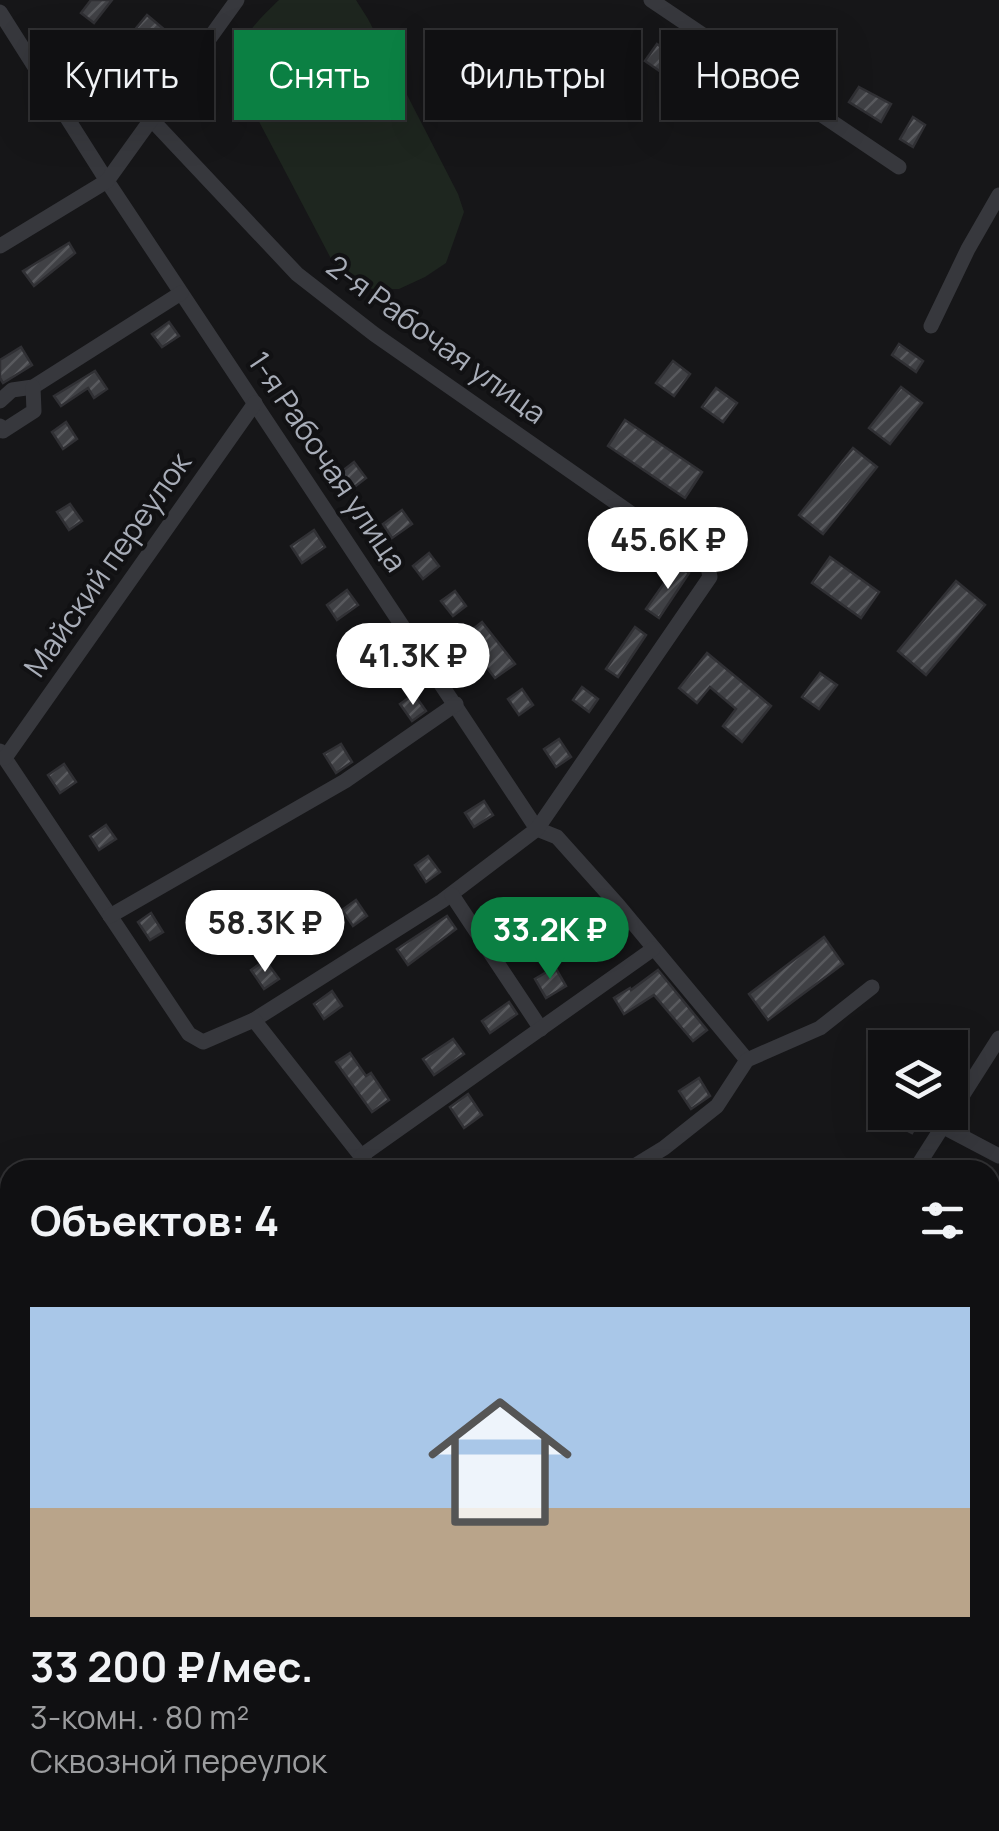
<!DOCTYPE html>
<html lang="ru">
<meta charset="utf-8">
<style>
body{margin:0;font-family:Manrope,sans-serif;background:#1e1e20;color:#f1f3f6;height:100vh;display:flex;flex-direction:column;font-size:38px;white-space:nowrap}
*{box-sizing:border-box;margin:0}
p{font-size:32px;color:#9c9d9f}
.icon{flex:none;width:55px;height:55px;fill:none;stroke:currentColor;stroke-width:2;stroke-linecap:round;stroke-linejoin:round}
.map{position:relative;flex:1;overflow:hidden}
.sheet{position:absolute;left:0px;top:1160px;width:1000px;height:672px;display:flex;flex-direction:column;background:#101012;border-radius:30px 30px 0 0;box-shadow:0 10px 40px #0002,0 0 0 2px #303032}
.sheet>*{flex:none}
.guide{position:absolute;left:30px;top:30px;width:940px;height:90px;display:flex;gap:20px}
.fabs{position:absolute;left:868px;top:1030px;display:grid;gap:20px}
.fabs a{display:grid;place-items:center;width:100px;height:100px;border-radius:0px;background:#101012;box-shadow:0 10px 40px #0002,0 0 0 2px #303032;font-size:50px}
.price{position:absolute;translate:-50% -85px;padding:0 22px;border-radius:35px;background:#fff;color:#222;font-size:32px;line-height:65px;filter:drop-shadow(0 2px 5px #0008)}
.price::after{content:'';position:absolute;left:50%;top:60px;width:30px;height:22px;margin-left:-15px;background:inherit;clip-path:polygon(0 0,100% 0,50% 100%)}
.price.on{background:#0b8043;color:#fff}
ul{padding:0;list-style:none}
li{display:grid;align-content:center;gap:20px;height:530px;padding:0 30px}
li+li{border-top:2px solid #303032}
li span{display:grid;place-items:center;height:310px;border-radius:0px;color:#555}
li>.icon{margin-inline-start:auto}
span .icon{width:180px;height:180px;fill:#fffc;stroke-width:1}
li b{font-size:42px}
h2{display:flex;justify-content:space-between;align-items:center;height:120px;padding:0 30px;font-size:42px}
.pill{padding:0 35px;border-radius:0px;background:#101012;box-shadow:0 10px 40px #0002,0 0 0 2px #303032;font-size:35px;line-height:90px}
.pill.on{background:#0b8043;color:#fff}
.map>svg:first-child{display:block}
.grass{fill:#1e261f}
.building{fill:url(#building-hatch);stroke:#303034;stroke-width:2.5}
.lines{fill:none;stroke-linecap:round;stroke-linejoin:round}
.path{stroke:#3d3f44;stroke-width:2.5;stroke-dasharray:5 8;stroke-linecap:butt}
.street{stroke:#37383d;stroke-width:15}
.labels{text-anchor:middle;stroke-width:8;stroke-linejoin:round;paint-order:stroke}
.street-label{font-size:30px;fill:#a8adb8;stroke:#111113}
</style>
<div class="map">
<svg width="999" height="1831" viewBox="0 0 999 1831">
<defs>
<pattern id="building-hatch" width="6" height="6" patternUnits="userSpaceOnUse" patternTransform="scale(2.5)"><rect width="6" height="6" fill="#404145"/><path d="M-1 1l2-2M0 6l6-6M5 7l2-2" fill="none" stroke="#595a5e"/></pattern>
</defs>
<rect width="100%" height="100%" fill="#161618"/>
<path class="grass" d="M279,0H356L368,19L458,194L464,212L446,263L425,277L399,289H373L355,283L338,272L243,91C241,84 237,75 236,67C234,43 263,15 279,0Z"/>
<g class="building">
<path d="M91,0H112L94,23L81,13Z"/>
<path d="M147,15L166,31L123,83L104,67Z"/>
<path d="M657,44L686,64L674,81L645,61Z"/>
<path d="M859,87L891,104L881,122L849,102Z"/>
<path d="M913,117L925,125L913,147L900,139Z"/>
<path d="M69,243L75,253L34,286L23,271Z"/>
<path d="M169,322L179,336L162,347L152,334Z"/>
<path d="M899,344L923,361L916,372L892,355Z"/>
<path d="M21,347L32,365L3,383L0,378V360Z"/>
<path d="M673,361L690,374L674,396L656,383Z"/>
<path d="M95,371L107,389L94,398L88,388L61,406L54,396Z"/>
<path d="M901,387L922,403L890,444L869,428Z"/>
<path d="M716,388L737,403L723,422L702,407Z"/>
<path d="M625,420L702,472L685,498L608,446Z"/>
<path d="M66,422L77,439L63,449L52,432Z"/>
<path d="M853,448L877,467L823,534L799,515Z"/>
<path d="M354,462L366,478L353,488L341,472Z"/>
<path d="M70,504L82,521L69,530L57,512Z"/>
<path d="M402,510L412,524L392,538L383,524Z"/>
<path d="M314,530L325,547L302,563L291,546Z"/>
<path d="M636,536L649,546L635,565L622,555Z"/>
<path d="M429,553L439,566L423,579L413,566Z"/>
<path d="M830,557L879,592L861,618L812,583Z"/>
<path d="M677,565L689,573L659,618L646,609Z"/>
<path d="M956,581L985,605L926,675L898,651Z"/>
<path d="M347,590L358,605L337,620L327,605Z"/>
<path d="M455,591L466,606L453,616L441,601Z"/>
<path d="M482,622L515,664L495,678L463,637Z"/>
<path d="M635,627L646,635L618,677L606,669Z"/>
<path d="M707,653L771,706L742,742L723,726L736,709L710,687L697,703L679,688Z"/>
<path d="M820,673L837,685L819,709L802,697Z"/>
<path d="M582,687L598,699L589,712L573,700Z"/>
<path d="M522,689L533,705L519,715L508,699Z"/>
<path d="M414,694L426,711L412,721L400,704Z"/>
<path d="M559,739L571,757L556,767L544,749Z"/>
<path d="M341,744L352,762L336,773L324,754Z"/>
<path d="M64,764L76,782L60,793L48,775Z"/>
<path d="M484,801L493,815L474,827L465,813Z"/>
<path d="M106,825L116,839L99,850L90,836Z"/>
<path d="M428,856L440,872L426,882L415,865Z"/>
<path d="M356,900L367,916L353,926L342,910Z"/>
<path d="M151,913L163,932L150,940L138,922Z"/>
<path d="M447,916L456,929L408,965L397,949Z"/>
<path d="M824,937L843,964L768,1020L749,994Z"/>
<path d="M265,960L279,979L264,989L251,970Z"/>
<path d="M555,967L566,986L546,998L535,979Z"/>
<path d="M658,970L707,1030L693,1041L654,995L624,1014L614,998L630,988L631,990Z"/>
<path d="M332,991L342,1006L324,1019L314,1004Z"/>
<path d="M509,1002L517,1014L490,1033L482,1021Z"/>
<path d="M453,1039L464,1054L434,1075L423,1059Z"/>
<path d="M350,1053L366,1076L371,1073L389,1100L372,1112L336,1062Z"/>
<path d="M699,1078L710,1096L691,1109L679,1091Z"/>
<path d="M468,1094L482,1115L464,1128L450,1107Z"/>
<path d="M900,1112L920,1119L912,1133L894,1124Z"/>
</g>
<g class="lines">
<path class="path" d="M567,1822V1831"/>
<g class="street">
<path d="M651,0L899,167"/>
<path d="M0,12L107,181L537,829L557,837L618,905L747,1060"/>
<path d="M151,119L297,274L374,334L708,567L710,577L537,829L442,901L254,1020"/>
<path d="M0,246L107,181L237,0"/>
<path d="M931,326L968,249L999,195"/>
<path d="M0,401L12,390L33,387L181,293"/>
<path d="M0,426L3,431L34,411L33,387"/>
<path d="M0,751L189,1034L203,1042L254,1020L372,1170"/>
<path d="M5,758L255,403"/>
<path d="M452,895L541,1029"/>
<path d="M110,916L345,781L456,704"/>
<path d="M942,1126L999,1156"/>
<path d="M361,1156L653,949"/>
<path d="M628,1170L664,1148L717,1106L747,1060L820,1028L872,987"/>
<path d="M915,1170L999,1038"/>
<path d="M990,1285L999,1291"/>
<path d="M990,1354L999,1341"/>
<path d="M0,1489L10,1485"/>
<path d="M990,1643L999,1648"/>
<path d="M990,1690L999,1673"/>
<path d="M813,1822L817,1831"/>
<path d="M107,1831L126,1822"/>
<path d="M926,1831V1822"/>
</g>
</g>
<g class="labels">
<g class="street-label">
<text transform="translate(436 340) rotate(36)" y="10">2-я Рабочая улица</text>
<text transform="translate(327 462) rotate(56)" y="10">1-я Рабочая улица</text>
<text transform="translate(108 565) rotate(-55)" y="10">Майский переулок</text>
</g>
</g>
</svg>
<div class="fabs">
<a><svg class="icon" aria-label="layers" viewBox="0 0 24 24"><path d="M12 4l9 5-9 5-9-5zM3 14l9 5 9-5"/></svg></a>
</div>
<b class="price" style="left:668px;top:592px">45.6K ₽</b>
<b class="price" style="left:413px;top:708px">41.3K ₽</b>
<b class="price" style="left:265px;top:975px">58.3K ₽</b>
<b class="price on" style="left:550px;top:982px">33.2K ₽</b>
<div class="guide">
<a class="pill">Купить</a>
<a class="pill on">Снять</a>
<a class="pill">Фильтры</a>
<a class="pill">Новое</a>
</div>
<section class="sheet">
<h2>Объектов: 4<svg class="icon" aria-label="filters" viewBox="0 0 24 24"><path d="M4 7h16M4 17h16"/><circle cx="9" cy="7" r="2"/><circle cx="15" cy="17" r="2"/></svg></h2>
<ul>
<li><span style="background:linear-gradient(#a9c7e8 65%,#b9a48a 0)"><svg class="icon" aria-label="home" viewBox="0 0 24 24"><path d="M3 11l9-7 9 7M6 9v11h12V9"/></svg></span><div><b>33 200 ₽/мес.</b><p>3-комн. · 80 m²</p><p>Сквозной переулок</p></div></li>
</ul>
</section>
</div>
